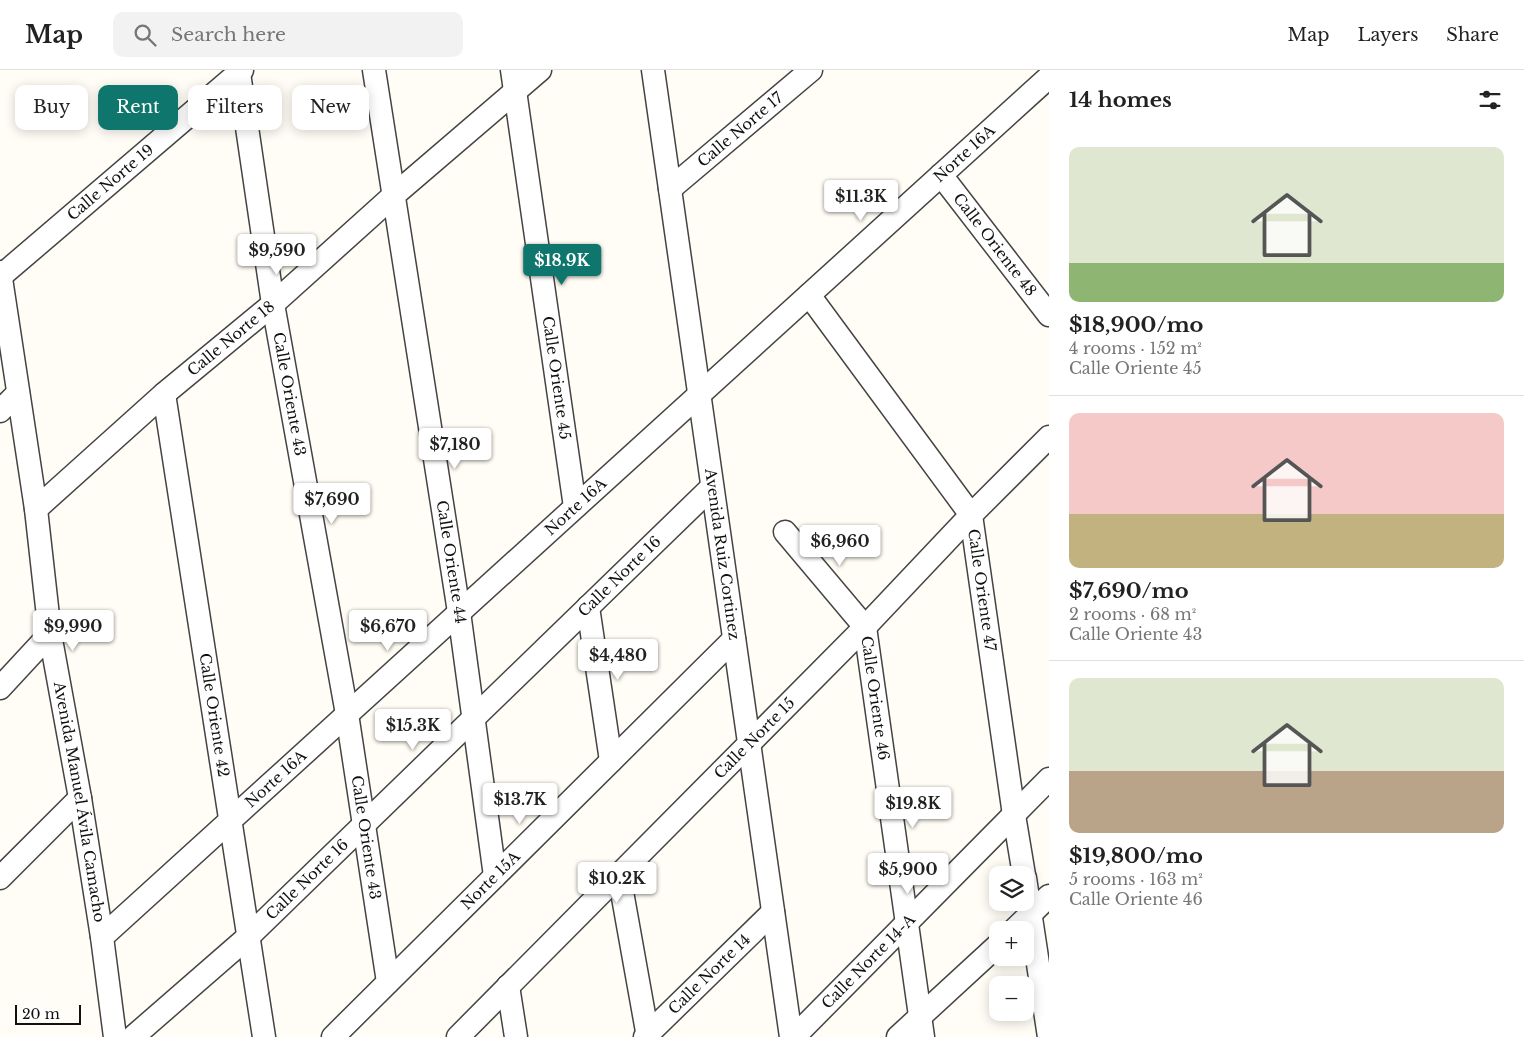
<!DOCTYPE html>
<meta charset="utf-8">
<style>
body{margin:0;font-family:"Libre Baskerville",serif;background:#f2f2f2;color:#222;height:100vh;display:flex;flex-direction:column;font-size:19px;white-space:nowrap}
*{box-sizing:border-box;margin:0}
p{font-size:16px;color:#767676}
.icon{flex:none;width:28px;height:28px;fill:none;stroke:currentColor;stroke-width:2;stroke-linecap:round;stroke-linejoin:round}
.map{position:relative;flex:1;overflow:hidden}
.drawer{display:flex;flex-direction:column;background:#fff;width:475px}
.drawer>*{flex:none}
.hud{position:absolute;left:15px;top:15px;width:475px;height:45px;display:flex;gap:10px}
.fabs{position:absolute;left:989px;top:796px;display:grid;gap:10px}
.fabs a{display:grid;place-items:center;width:45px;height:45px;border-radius:10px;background:#fff;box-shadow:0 2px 12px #0003;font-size:25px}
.scale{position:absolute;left:15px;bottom:12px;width:66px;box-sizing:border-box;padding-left:5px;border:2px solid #111;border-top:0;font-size:14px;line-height:18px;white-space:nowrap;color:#111;-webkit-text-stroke:4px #fff;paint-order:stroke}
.price{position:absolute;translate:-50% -42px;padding:0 11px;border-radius:5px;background:#fff;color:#222;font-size:16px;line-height:32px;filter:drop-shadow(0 1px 2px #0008)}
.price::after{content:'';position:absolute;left:50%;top:30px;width:15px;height:11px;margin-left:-8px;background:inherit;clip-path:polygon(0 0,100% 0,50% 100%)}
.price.current{background:#0f766e;color:#fff}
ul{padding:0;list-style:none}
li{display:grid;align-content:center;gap:10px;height:265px;padding:0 20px}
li+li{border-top:1px solid #e0e0e0}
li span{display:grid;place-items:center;height:155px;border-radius:10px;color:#555}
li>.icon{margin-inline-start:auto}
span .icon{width:90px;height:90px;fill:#fffc;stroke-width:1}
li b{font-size:21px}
h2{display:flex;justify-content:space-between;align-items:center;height:60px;padding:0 20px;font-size:21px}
.pill{padding:0 18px;border-radius:10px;background:#fff;box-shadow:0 2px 12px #0003;font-size:18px;line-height:45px}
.pill.current{background:#0f766e;color:#fff}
header{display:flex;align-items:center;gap:30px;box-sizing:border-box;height:70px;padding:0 25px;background:#fff;border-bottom:1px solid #e0e0e0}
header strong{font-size:24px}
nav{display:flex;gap:28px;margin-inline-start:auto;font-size:18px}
.search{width:350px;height:45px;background:#f2f2f2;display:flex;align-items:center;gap:12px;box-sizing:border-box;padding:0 18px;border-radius:10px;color:#767676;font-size:19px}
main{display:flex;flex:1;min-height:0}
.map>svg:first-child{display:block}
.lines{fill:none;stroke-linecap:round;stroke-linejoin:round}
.street-casing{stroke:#444;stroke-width:25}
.street{stroke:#fff;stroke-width:22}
.labels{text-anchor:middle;stroke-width:5;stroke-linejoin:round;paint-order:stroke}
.street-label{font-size:15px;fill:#111;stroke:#fff}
</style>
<header>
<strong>Map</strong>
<div class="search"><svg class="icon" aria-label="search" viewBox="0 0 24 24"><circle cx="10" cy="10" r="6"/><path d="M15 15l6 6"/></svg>Search here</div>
<nav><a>Map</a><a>Layers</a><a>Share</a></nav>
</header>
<main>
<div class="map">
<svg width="1049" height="967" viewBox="0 0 1049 967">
<rect width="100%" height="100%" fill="#fffdf5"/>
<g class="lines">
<defs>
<g id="street">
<path id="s1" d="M374,0L459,542L495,806"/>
<path id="s2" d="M512,0L575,437"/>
<path id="s3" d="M653,0L791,967"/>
<path id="s4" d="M239,3L273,234L347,644L388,912"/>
<path id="s5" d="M941,105L1049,245"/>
<path id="s6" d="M670,119L811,0"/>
<path id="s7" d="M0,202L36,439L50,564L80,728L102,867L115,967"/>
<path id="s8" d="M1,206L242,0"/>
<path id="s9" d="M809,225L971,445L1014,745L1024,805"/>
<path id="s10" d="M164,324L264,967"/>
<path d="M0,341L18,323"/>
<path id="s11" d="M36,439L164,324L273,234L393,126L540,0"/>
<path id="s12" d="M785,462L865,557L923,967"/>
<path d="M588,537L611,691"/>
<path d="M0,618L50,564"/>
<path d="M619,805L648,967"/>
<path d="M0,808L80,728"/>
<path d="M1025,808L1049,967"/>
<path d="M1014,860L1049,826"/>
<path id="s13" d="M102,867L1049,7"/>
<path d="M508,916L516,967"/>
<path id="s14" d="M133,967L249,866L712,417"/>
<path id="s15" d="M333,967L734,569"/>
<path id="s16" d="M458,967L865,557L971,445L1049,367"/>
<path id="s17" d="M645,967L773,842"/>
<path id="s18" d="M794,967L1049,709"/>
<path d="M898,967L998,875"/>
</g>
</defs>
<use href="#street" class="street-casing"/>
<use href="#street" class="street"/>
</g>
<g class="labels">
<g class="street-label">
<text dy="5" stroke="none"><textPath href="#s6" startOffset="92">Calle Norte 17</textPath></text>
<text dy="5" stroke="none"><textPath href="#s13" startOffset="1165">Norte 16A</textPath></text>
<text dy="5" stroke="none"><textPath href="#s8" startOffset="144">Calle Norte 19</textPath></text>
<text dy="5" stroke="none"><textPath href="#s5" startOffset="88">Calle Oriente 48</textPath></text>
<text dy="5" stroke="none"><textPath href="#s11" startOffset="259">Calle Norte 18</textPath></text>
<text dy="5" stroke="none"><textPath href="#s2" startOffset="311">Calle Oriente 45</textPath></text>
<text dy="5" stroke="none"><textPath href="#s4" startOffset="325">Calle Oriente 43</textPath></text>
<text dy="5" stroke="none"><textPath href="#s13" startOffset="640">Norte 16A</textPath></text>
<text dy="5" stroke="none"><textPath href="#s3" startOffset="489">Avenida Ruiz Cortinez</textPath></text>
<text dy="5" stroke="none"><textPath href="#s1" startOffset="498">Calle Oriente 44</textPath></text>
<text dy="5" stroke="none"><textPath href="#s14" startOffset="670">Calle Norte 16</textPath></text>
<text dy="5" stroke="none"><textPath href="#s9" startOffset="349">Calle Oriente 47</textPath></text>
<text dy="5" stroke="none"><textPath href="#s12" startOffset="196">Calle Oriente 46</textPath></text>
<text dy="5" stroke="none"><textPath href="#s10" startOffset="325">Calle Oriente 42</textPath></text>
<text dy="5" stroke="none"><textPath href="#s16" startOffset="421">Calle Norte 15</textPath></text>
<text dy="5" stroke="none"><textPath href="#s13" startOffset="235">Norte 16A</textPath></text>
<text dy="5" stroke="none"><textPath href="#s7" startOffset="536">Avenida Manuel Ávila Camacho</textPath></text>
<text dy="5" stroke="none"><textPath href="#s4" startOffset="775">Calle Oriente 43</textPath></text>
<text dy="5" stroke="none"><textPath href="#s14" startOffset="235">Calle Norte 16</textPath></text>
<text dy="5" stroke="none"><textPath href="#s15" startOffset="222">Norte 15A</textPath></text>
<text dy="5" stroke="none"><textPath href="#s18" startOffset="106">Calle Norte 14-A</textPath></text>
<text dy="5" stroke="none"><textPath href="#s17" startOffset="90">Calle Norte 14</textPath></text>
</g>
</g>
</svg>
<div class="fabs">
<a><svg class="icon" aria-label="layers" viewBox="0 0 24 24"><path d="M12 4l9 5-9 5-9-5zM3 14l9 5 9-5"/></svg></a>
<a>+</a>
<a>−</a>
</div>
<div class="scale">20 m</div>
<b class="price" style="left:861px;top:152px">$11.3K</b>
<b class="price" style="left:277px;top:206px">$9,590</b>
<b class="price current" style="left:562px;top:216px">$18.9K</b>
<b class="price" style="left:455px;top:400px">$7,180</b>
<b class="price" style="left:332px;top:455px">$7,690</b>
<b class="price" style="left:840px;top:497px">$6,960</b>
<b class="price" style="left:73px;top:582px">$9,990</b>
<b class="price" style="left:388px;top:582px">$6,670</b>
<b class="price" style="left:618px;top:611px">$4,480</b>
<b class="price" style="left:413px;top:681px">$15.3K</b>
<b class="price" style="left:520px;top:755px">$13.7K</b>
<b class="price" style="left:913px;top:759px">$19.8K</b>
<b class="price" style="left:908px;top:825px">$5,900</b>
<b class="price" style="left:617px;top:834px">$10.2K</b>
<div class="hud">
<a class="pill">Buy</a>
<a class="pill current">Rent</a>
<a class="pill">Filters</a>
<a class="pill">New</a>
</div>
</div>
<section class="drawer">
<h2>14 homes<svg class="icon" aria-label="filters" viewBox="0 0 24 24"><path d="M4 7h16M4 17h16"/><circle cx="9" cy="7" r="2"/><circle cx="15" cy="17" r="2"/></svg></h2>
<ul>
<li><span style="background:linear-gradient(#dfe7d0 75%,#8fb573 0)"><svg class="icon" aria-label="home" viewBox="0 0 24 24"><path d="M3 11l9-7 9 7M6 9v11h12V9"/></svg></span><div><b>$18,900/mo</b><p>4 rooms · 152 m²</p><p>Calle Oriente 45</p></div></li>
<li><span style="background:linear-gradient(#f6c9c9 65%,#c2b280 0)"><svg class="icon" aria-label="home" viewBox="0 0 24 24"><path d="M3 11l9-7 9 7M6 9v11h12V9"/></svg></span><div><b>$7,690/mo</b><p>2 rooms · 68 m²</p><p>Calle Oriente 43</p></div></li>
<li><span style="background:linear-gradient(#dfe7d0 60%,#b9a48a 0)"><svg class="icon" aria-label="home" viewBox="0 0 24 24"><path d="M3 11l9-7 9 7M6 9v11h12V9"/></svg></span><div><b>$19,800/mo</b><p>5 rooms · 163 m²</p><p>Calle Oriente 46</p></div></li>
</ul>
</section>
</main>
